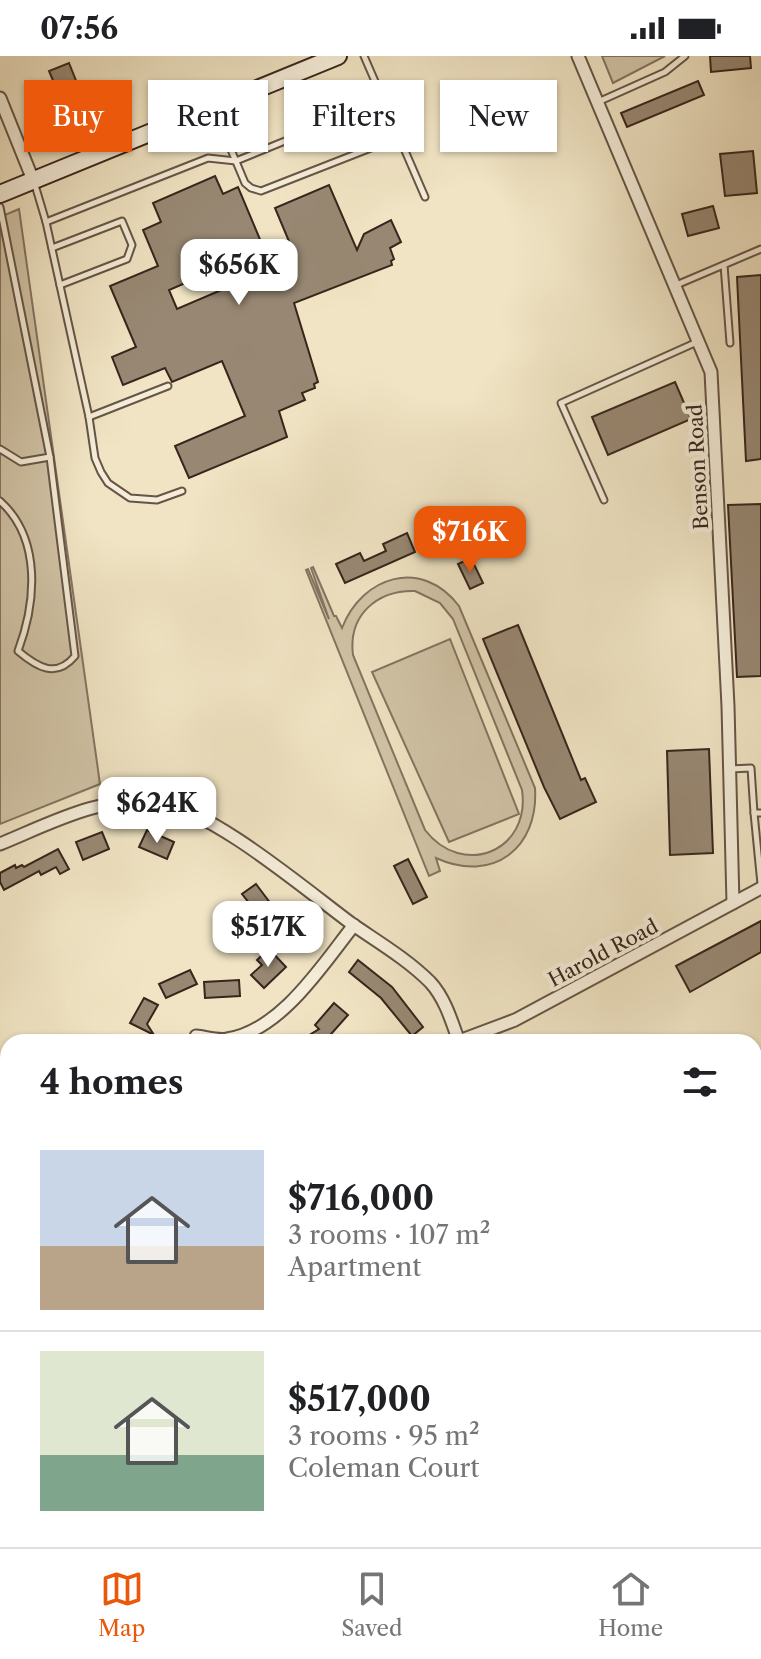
<!DOCTYPE html>
<meta charset="utf-8">
<style>
body{margin:0;font-family:"Libre Caslon Text",serif;background:#f2f2f2;color:#202124;height:100vh;display:flex;flex-direction:column;font-size:30px;white-space:nowrap}
*{box-sizing:border-box;margin:0}
p{font-size:26px;color:#757577}
.icon{flex:none;width:44px;height:44px;fill:none;stroke:currentColor;stroke-width:2;stroke-linecap:round;stroke-linejoin:round}
.map{position:relative;flex:1;overflow:hidden}
.panel{position:absolute;left:0px;top:978px;width:762px;height:514px;display:flex;flex-direction:column;background:#fff;border-radius:24px 24px 0 0;box-shadow:0 2px 6px #0004}
.panel>*{flex:none}
.hud{position:absolute;left:24px;top:24px;width:714px;height:72px;display:flex;gap:16px}
.price{position:absolute;translate:-50% -68px;padding:0 18px;border-radius:16px;background:#fff;color:#222;font-size:26px;line-height:52px;filter:drop-shadow(0 2px 4px #0008)}
.price::after{content:'';position:absolute;left:50%;top:48px;width:24px;height:18px;margin-left:-12px;background:inherit;clip-path:polygon(0 0,100% 0,50% 100%)}
.price.selected{background:#ea580c;color:#fff}
ul{padding:0;list-style:none}
li{display:flex;align-items:center;gap:24px;height:200px;padding:0 40px}
li+li{border-top:2px solid #e0e0e0}
li span{display:grid;place-items:center;flex:none;width:224px;height:160px;border-radius:0px;color:#555}
li>.icon{margin-inline-start:auto}
span .icon{width:96px;height:96px;fill:#fffc;stroke-width:1}
li b{font-size:34px}
h2{display:flex;justify-content:space-between;align-items:center;height:96px;padding:0 40px;font-size:34px}
.tag{padding:0 28px;border-radius:0px;background:#fff;box-shadow:0 2px 6px #0004;font-size:28px;line-height:72px}
.tag.selected{background:#ea580c;color:#fff}
.status{display:flex;justify-content:space-between;align-items:center;height:56px;padding:0 40px;background:#fff;direction:ltr}
.status svg{height:22px;fill:currentColor}
.tab-bar{display:flex;justify-content:space-around;align-items:center;height:112px;border-top:2px solid #e0e0e0;background:#fff;font-size:22px;color:#757577}
.tab-bar a{display:grid;justify-items:center;gap:4px}
.tab-bar .selected{color:#ea580c}
.map>svg:first-child{display:block}
.green{fill:#d1c4a7;stroke:#847461;stroke-width:2;fill-rule:evenodd}
.building{fill:#988873;stroke:#38251b;stroke-width:2}
.lines{fill:none;stroke-linecap:round;stroke-linejoin:round}
.service-casing{stroke:#665545;stroke-width:9}
.minor-casing{stroke:#665545;stroke-width:15}
.tertiary-casing{stroke:#665545;stroke-width:18}
.secondary-casing{stroke:#38251b;stroke-width:20}
.service{stroke:#f5edd9;stroke-width:5}
.minor{stroke:#f5edd9;stroke-width:11}
.tertiary{stroke:#f5edd9;stroke-width:14}
.secondary{stroke:#f5edd9;stroke-width:16}
.labels{text-anchor:middle;stroke-width:8;stroke-linejoin:round;paint-order:stroke}
.street-label{font-size:20px;fill:#38251b;stroke:#f5edd9}
</style>
<div class="status"><b>07:56</b><svg viewBox="0 0 49 12"><path d="M0 12V9h3v3zM5 12V6h3v6zM10 12V3h3v9zM15 12V0h3v12zM26 1h20v11H26zM47 4h2v5h-2z"/></svg></div>
<div class="map">
<svg width="761" height="1491" viewBox="0 0 761 1491">
<rect width="100%" height="100%" fill="#f0e4c4"/>
<filter id="stains"><feTurbulence type="fractalNoise" baseFrequency=".0025" numOctaves="4"/><feColorMatrix values="0 0 0 0 .2 0 0 0 0 .09 0 0 0 0 .02 0 0 0 .5 -.17"/></filter>
<radialGradient id="worn" r=".72"><stop offset=".6" stop-color="#630" stop-opacity="0"/><stop offset="1" stop-color="#630" stop-opacity=".3"/></radialGradient>
<g class="green">
<path d="M602,0H665L613,27Z"/>
<path d="M19,153L100,728L0,768V161Z"/>
<path d="M313,511L334,560H336L342,572C362,520 422,501 459,550L535,732C539,792 493,828 436,802L440,815L429,820L306,514L308,513L329,563L311,512ZM415,535L440,547L453,563L522,734C531,795 463,823 425,774L353,599C348,559 377,534 415,535Z"/>
<path d="M450,583L519,758L449,786L372,616Z"/>
</g>
<g class="building">
<path d="M710,0H750L751,12L711,16Z"/>
<path d="M69,7L81,37L62,46L49,15Z"/>
<path d="M698,25L704,39L627,71L621,57Z"/>
<path d="M51,47L61,69L43,77L34,54Z"/>
<path d="M753,95L757,137L725,140L720,98Z"/>
<path d="M215,120L223,138L238,131L264,193L169,234L177,253L296,202L275,152L329,129L357,194L364,178L391,164L401,186L390,192L394,203L391,205L392,209L294,247L318,326L314,328L315,332L302,337L305,344L279,355L287,381L189,422L175,390L245,360L222,305L172,326L165,312L123,329L112,301L136,291L110,230L158,210L143,174L161,166L153,147Z"/>
<path d="M713,150L719,172L688,180L682,158Z"/>
<path d="M761,219V403L746,405L737,221Z"/>
<path d="M675,326L691,363L608,399L592,361Z"/>
<path d="M761,448V620L737,621L728,449Z"/>
<path d="M407,477L415,496L345,527L336,508L360,497L364,505L386,495L383,488Z"/>
<path d="M471,502L483,527L470,533L458,508Z"/>
<path d="M518,569L581,724L585,722L596,746L560,763L544,731L483,583Z"/>
<path d="M709,693L713,797L670,799L667,695Z"/>
<path d="M147,774L174,786L167,803L139,791Z"/>
<path d="M102,776L109,793L83,804L76,786Z"/>
<path d="M58,793L69,813L60,818L56,811L41,819L39,815L4,834L0,826V817L15,809L16,812L22,809L24,811Z"/>
<path d="M408,803L427,841L413,848L394,810Z"/>
<path d="M256,828L274,852L261,862L242,838Z"/>
<path d="M304,861L312,889L296,894L288,866Z"/>
<path d="M761,865V896L690,936L676,910Z"/>
<path d="M269,893L286,911L264,932L251,919L262,909L257,904Z"/>
<path d="M358,904L392,931L423,971L412,980L381,942L349,916Z"/>
<path d="M190,914L197,928L166,942L159,928Z"/>
<path d="M239,924L240,940L205,942L204,926Z"/>
<path d="M144,942L158,949L147,968L154,979L130,967Z"/>
<path d="M334,947L348,959L324,986H298L319,973L315,969Z"/>
</g>
<g class="lines">
<defs>
<g id="service">
<path d="M364,0L425,141"/>
<path d="M598,46L665,16L685,0"/>
<path d="M214,53L245,127L251,132L261,135L399,81"/>
<path d="M35,129L46,166"/>
<path d="M0,151L50,401L21,406L0,393"/>
<path d="M52,192L122,165L132,189L127,203L60,229"/>
<path d="M724,209L730,287"/>
<path d="M674,230L761,193"/>
<path d="M89,361L168,330"/>
<path d="M182,435L157,444L130,442L108,427L101,416L95,402L89,361L46,166L208,102L236,105L383,45"/>
<path d="M604,444L561,347L697,286"/>
<path d="M0,445C42,483 36,547 18,595C37,611 56,623 75,600L50,401"/>
<path d="M730,713L751,712L754,757"/>
<path d="M761,757H754L761,828"/>
</g>
<g id="minor">
<path d="M578,0L711,316L728,650L733,847"/>
<path d="M0,42L33,124"/>
<path d="M0,788C49,768 102,739 157,746C211,753 306,834 352,868C378,886 407,903 430,926C445,942 452,966 459,986"/>
<path d="M196,980C206,981 218,985 227,983C281,975 323,908 354,869"/>
<path d="M459,985L515,964L761,832"/>
<path d="M754,1058L761,1057"/>
<path d="M0,1180L8,1182"/>
<path d="M754,1235L761,1233"/>
<path d="M0,1470L4,1491"/>
<path d="M187,1484L189,1491"/>
<path d="M563,1484L564,1491"/>
</g>
<g id="tertiary">
<path d="M469,1484L495,1491"/>
<path d="M393,1491L430,1484"/>
</g>
<path id="secondary" d="M0,138L338,0"/>
</defs>
<use href="#service" class="service-casing"/>
<use href="#minor" class="minor-casing"/>
<use href="#tertiary" class="tertiary-casing"/>
<use href="#secondary" class="secondary-casing"/>
<use href="#service" class="service"/>
<use href="#minor" class="minor"/>
<use href="#tertiary" class="tertiary"/>
<use href="#secondary" class="secondary"/>
</g>
<g class="labels">
<g class="street-label">
<text transform="translate(698 411) rotate(-93)" y="7">Benson Road</text>
<text transform="translate(603 897) rotate(-28)" y="7">Harold Road</text>
</g>
</g>
<rect width="100%" height="100%" filter="url(#stains)"/>
<rect width="100%" height="100%" fill="url(#worn)"/>
</svg>
<b class="price" style="left:239px;top:251px">$656K</b>
<b class="price selected" style="left:470px;top:518px">$716K</b>
<b class="price" style="left:157px;top:789px">$624K</b>
<b class="price" style="left:268px;top:913px">$517K</b>
<div class="hud">
<a class="tag selected">Buy</a>
<a class="tag">Rent</a>
<a class="tag">Filters</a>
<a class="tag">New</a>
</div>
<section class="panel">
<h2>4 homes<svg class="icon" aria-label="filters" viewBox="0 0 24 24"><path d="M4 7h16M4 17h16"/><circle cx="9" cy="7" r="2"/><circle cx="15" cy="17" r="2"/></svg></h2>
<ul>
<li><span style="background:linear-gradient(#c9d6e8 60%,#b9a48a 0)"><svg class="icon" aria-label="home" viewBox="0 0 24 24"><path d="M3 11l9-7 9 7M6 9v11h12V9"/></svg></span><div><b>$716,000</b><p>3 rooms · 107 m²</p><p>Apartment</p></div></li>
<li><span style="background:linear-gradient(#dfe7d0 65%,#7fa58c 0)"><svg class="icon" aria-label="home" viewBox="0 0 24 24"><path d="M3 11l9-7 9 7M6 9v11h12V9"/></svg></span><div><b>$517,000</b><p>3 rooms · 95 m²</p><p>Coleman Court</p></div></li>
</ul>
</section>
</div>
<nav class="tab-bar">
<a class="selected"><svg class="icon" aria-label="map" viewBox="0 0 24 24"><path d="M3 6l6-2 6 2 6-2v14l-6 2-6-2-6 2zM9 4v14M15 6v14"/></svg>Map</a>
<a><svg class="icon" aria-label="saved" viewBox="0 0 24 24"><path d="M7 4h10v16l-5-4-5 4z"/></svg>Saved</a>
<a><svg class="icon" aria-label="home" viewBox="0 0 24 24"><path d="M3 11l9-7 9 7M6 9v11h12V9"/></svg>Home</a>
</nav>
